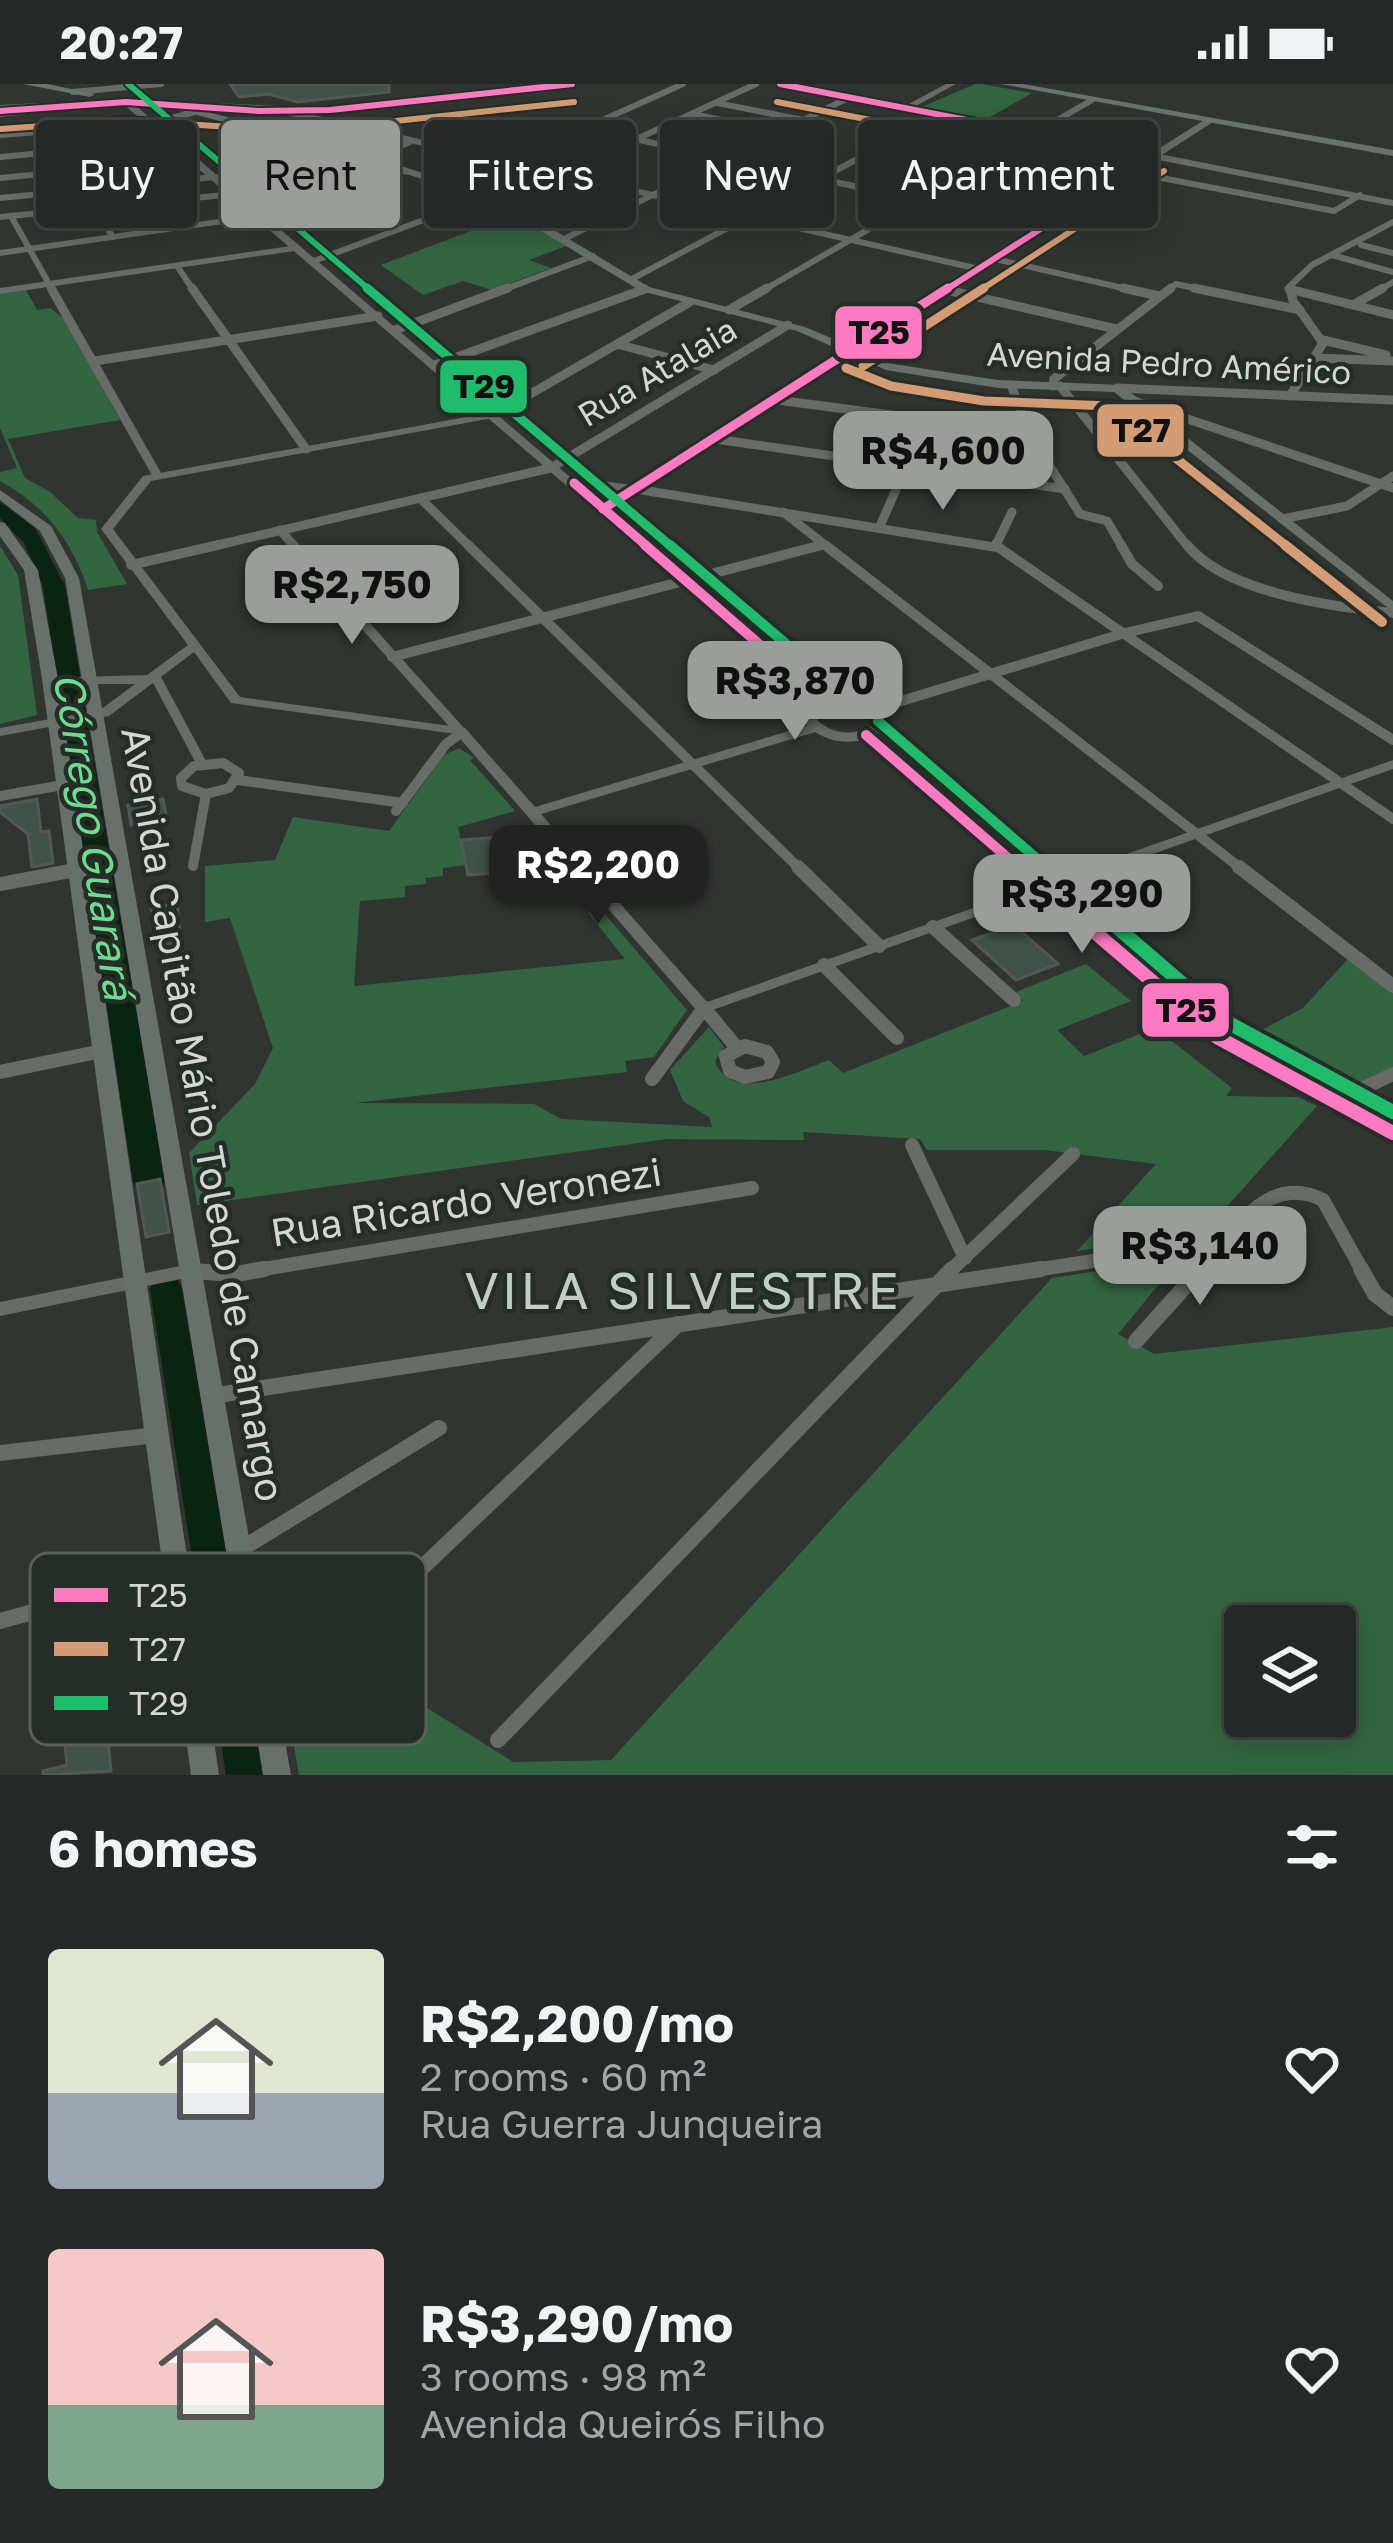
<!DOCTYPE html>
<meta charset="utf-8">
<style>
body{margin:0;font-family:"Golos Text",sans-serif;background:#2d302e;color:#f1f3f6;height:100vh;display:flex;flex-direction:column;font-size:45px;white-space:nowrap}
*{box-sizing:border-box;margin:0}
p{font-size:39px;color:#a3a6a7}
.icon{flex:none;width:66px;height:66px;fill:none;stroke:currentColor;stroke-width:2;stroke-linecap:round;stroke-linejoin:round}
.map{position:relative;height:1691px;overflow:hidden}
.sheet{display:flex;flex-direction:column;background:#252826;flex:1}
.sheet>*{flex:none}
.guide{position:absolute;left:36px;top:36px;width:1323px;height:108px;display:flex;gap:24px}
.controls{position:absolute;left:1224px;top:1521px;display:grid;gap:24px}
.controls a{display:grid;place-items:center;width:132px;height:132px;border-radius:12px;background:#252826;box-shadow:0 6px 30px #0003,0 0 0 3px #424443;font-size:60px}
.price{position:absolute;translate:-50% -102px;padding:0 27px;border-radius:24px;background:#9a9e9b;color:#111;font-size:39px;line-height:78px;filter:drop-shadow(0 3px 6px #0008)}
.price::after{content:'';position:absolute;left:50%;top:72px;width:36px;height:27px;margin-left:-18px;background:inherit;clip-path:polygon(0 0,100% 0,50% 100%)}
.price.selected{background:#222;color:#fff}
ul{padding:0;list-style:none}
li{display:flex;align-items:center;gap:36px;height:300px;padding:0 48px}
li span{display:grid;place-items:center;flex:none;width:336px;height:240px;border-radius:12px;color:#555}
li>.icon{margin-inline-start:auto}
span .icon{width:144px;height:144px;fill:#fffc;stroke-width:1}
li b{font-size:51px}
h2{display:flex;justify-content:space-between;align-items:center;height:144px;padding:0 48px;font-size:51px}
.pill{padding:0 42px;border-radius:12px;background:#252826;box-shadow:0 6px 30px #0003,0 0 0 3px #424443;font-size:42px;line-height:108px}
.pill.selected{background:#9a9e9b;color:#111}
.status{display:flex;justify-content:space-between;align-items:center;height:84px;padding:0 60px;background:#252826;direction:ltr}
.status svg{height:33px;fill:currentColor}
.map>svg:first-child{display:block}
.green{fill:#346542;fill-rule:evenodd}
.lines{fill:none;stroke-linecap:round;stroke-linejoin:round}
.river{fill:#0a2312;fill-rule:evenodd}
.building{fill:#415348;stroke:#545755;stroke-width:3}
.minor-far4{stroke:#686b68;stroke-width:6}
.minor-far3{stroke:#686b68;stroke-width:9}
.minor-far2{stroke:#686b68;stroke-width:10}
.minor-far1{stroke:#686b68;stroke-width:14}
.minor{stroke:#686b68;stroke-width:16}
.tertiary{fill:#686b68;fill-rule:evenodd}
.secondary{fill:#686b68;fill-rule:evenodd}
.primary{fill:#69706b;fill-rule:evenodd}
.trunk{fill:#69726c;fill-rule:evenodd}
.bus-1-far3-casing{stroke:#262c27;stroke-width:10}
.bus-1-far2-casing{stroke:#262c27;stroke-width:15}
.bus-1-far1-casing{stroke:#262c27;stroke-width:18}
.bus-1-casing{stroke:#262c27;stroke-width:22}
.bus-2-far2-casing{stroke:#262c27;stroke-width:10}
.bus-2-far1-casing{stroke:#262c27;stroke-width:15}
.bus-2-casing{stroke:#262c27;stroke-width:18}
.bus-3-far3-casing{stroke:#262c27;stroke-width:10}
.bus-3-far2-casing{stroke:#262c27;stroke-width:15}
.bus-3-far1-casing{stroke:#262c27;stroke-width:18}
.bus-3-casing{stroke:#262c27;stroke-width:22}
.bus-1-far3{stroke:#fe7ac1;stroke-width:6}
.bus-1-far2{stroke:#fe7ac1;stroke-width:9}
.bus-1-far1{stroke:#fe7ac1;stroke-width:10}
.bus-1{stroke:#fe7ac1;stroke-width:14}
.bus-2-far2{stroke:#d39c74;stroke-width:6}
.bus-2-far1{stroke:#d39c74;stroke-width:9}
.bus-2{stroke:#d39c74;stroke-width:10}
.bus-3-far3{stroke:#20bc6c;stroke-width:6}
.bus-3-far2{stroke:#20bc6c;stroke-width:9}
.bus-3-far1{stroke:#20bc6c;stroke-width:10}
.bus-3{stroke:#20bc6c;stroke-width:14}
.labels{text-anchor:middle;stroke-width:9;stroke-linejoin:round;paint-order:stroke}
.far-street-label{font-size:33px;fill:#d3d7d4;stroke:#262c27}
.street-label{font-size:39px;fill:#d3d7d4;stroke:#262c27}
.water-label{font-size:42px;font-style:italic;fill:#6ddc8e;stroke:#262c27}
.near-neighbourhood-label{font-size:51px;letter-spacing:3px;fill:#c4ccc6;stroke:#262c27}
.key{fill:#262c27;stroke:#5a5f5b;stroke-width:3}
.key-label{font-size:33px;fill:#d3d7d4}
.line-badge{stroke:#262c27;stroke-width:4.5}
.pale-badge-label{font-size:33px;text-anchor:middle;font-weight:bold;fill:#111}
</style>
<div class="status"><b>20:27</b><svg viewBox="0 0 49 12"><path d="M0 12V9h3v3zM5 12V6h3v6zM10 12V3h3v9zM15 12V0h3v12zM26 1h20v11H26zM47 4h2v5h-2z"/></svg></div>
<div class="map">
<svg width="1393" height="1691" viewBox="0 0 1393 1691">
<rect width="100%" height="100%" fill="#313532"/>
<g class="green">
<path d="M975,0H981L1032,9L983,37L922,23Z"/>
<path d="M1035,53L1142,74L1112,94L1002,72Z"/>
<path d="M483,117L520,131L566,162L529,176L551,184L492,206L463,197L423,211L381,181L484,142L448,130Z"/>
<path d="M26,206L37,226L50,224L67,237L120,336L8,355L25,394L50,408L78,434L96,436L97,448L127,500L88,506C73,458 45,421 0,397V388L17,384L0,344V210Z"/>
<path d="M0,462L18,491L37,631L0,640Z"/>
<path d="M459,664L474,674L470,676L515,727L458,743L466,781L443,784V792L425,794L426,800L405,802V813L360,817L354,902L625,875L589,830L586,808L687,926L654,973L625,977L627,988L355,1019L534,1020L561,1035L712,1043L709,1033L683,1017L670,986L709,943L724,963L715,977C730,1022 799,987 829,976L843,989L1023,917L1016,908L1086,880L1131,917L1057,946L1084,972L1155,944L1232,1004L1226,1012L1298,1013L1317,1022L1204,1148L1077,1167L1156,1080L1045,1066H927L920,1055L803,1048L804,1056L667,1055L197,1121L189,1069L255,1000L273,964L230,834L205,838V782L275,776L293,733L389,747L444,671Z"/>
<path d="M1348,875L1393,907V990L1344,1014L1243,956L1303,924Z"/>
<path d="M1164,1177L1174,1182L1118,1250L1154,1270L1393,1243V1691H299L274,1544L284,1534L513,1678L611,1676L1052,1194ZM1245,1542H1335V1632H1245Z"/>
</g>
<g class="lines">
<g class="river">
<path d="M0,418L35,444L65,502L165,1098L160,1106H138L133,1098L43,502L24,459L0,434Z"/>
<path d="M166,1193L178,1196L182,1205L266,1691H226L150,1205L154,1196Z"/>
</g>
</g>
<g class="building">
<path d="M230,0H389V8L298,18L268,10L239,13Z"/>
<path d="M1069,62L1119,72L1101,83L1049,74Z"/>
<path d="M37,715L41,748L49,747L53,779L32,783L28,750L0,728V722Z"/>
<path d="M163,715L167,736L131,741L128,721Z"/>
<path d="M513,752L540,757L545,786L468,791L461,756Z"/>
<path d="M177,819L182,873L163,877L151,824Z"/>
<path d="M1014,841L1058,880L1016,896L972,856Z"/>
<path d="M160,1095L169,1148L146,1153L137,1100Z"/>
<path d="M107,1591L115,1653L108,1655L111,1687L43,1691V1687L67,1681L63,1640L53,1642L51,1627L61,1624V1615L72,1612L71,1600Z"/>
</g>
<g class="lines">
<g class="minor-far4">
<path d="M73,8L161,0"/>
<path d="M717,19L803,36"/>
<path d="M287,28L979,185"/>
<path d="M0,30L91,19"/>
<path d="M692,30L778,47"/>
<path d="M667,42L756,60"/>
<path d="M583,44L919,116"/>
<path d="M0,51L152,39L195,28"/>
<path d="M898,54L1115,97"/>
<path d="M344,66L346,76L364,84L410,88"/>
<path d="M1154,72L1393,119"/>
<path d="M0,73L174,57"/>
<path d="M371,75L410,58"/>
<path d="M509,78L683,0"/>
<path d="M1130,88L1334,127L1360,111"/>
<path d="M0,94L194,75"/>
<path d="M434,96L482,75"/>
<path d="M0,114L215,93"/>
<path d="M500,118L756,0"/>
<path d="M94,124L113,153"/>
<path d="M11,132L53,207"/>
<path d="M0,133L235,110"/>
<path d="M566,154L850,13"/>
<path d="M1361,161L1393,169"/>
<path d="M1332,171L1393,188"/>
<path d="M995,175L1136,207"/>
<path d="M314,177L485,113"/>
<path d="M177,182L194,207"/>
<path d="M630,196L940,31"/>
<path d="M1289,205L1296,207"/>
<path d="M500,207L593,172"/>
<path d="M640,207L645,205"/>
<path d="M762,207L1092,16"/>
<path d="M1167,207L1176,200L1208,207"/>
<path d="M1291,207L1290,202L1312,181L1393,138"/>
<path d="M1378,207L1393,198"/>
</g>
<g class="minor-far3">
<path d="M51,204L157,391"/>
<path d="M192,204L306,365"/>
<path d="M1123,204L1159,212"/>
<path d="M1194,204L1300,226"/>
<path d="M1289,205L1393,231"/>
<path d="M947,206L1116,245"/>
<path d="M1353,221L1383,204"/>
<path d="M729,226L767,204"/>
<path d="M395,246L508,204"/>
<path d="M1323,256L1386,271"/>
<path d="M617,260L714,286"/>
<path d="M1314,274L1393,277"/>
<path d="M95,277L378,232"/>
<path d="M435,281L645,205"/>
<path d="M1011,301L1029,349L1080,430L1107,437L1123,464"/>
<path d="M1053,302L1054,295L1171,204"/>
<path d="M1060,302L1189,464"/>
<path d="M1117,304L1393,316"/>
<path d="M1290,312L1323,259L1293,217L1290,204"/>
<path d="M777,316L1029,349"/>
<path d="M1134,317L1393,404"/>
<path d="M494,331L690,218"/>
<path d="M715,355L1065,405"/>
<path d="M554,382L788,241"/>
<path d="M636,405L1000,464"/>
<path d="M420,414L471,464"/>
<path d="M783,428L829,464"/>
<path d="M1282,435L1347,422L1393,392"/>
<path d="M880,442L906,383"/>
<path d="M280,446L296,464"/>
<path d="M996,461L1012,428"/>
<path d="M205,464L555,383"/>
<path d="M811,464L822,461"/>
</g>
<g class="minor-far2">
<path d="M293,461L460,647"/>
<path d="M468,461L801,786"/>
<path d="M825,461L1243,786"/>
<path d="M995,461L1393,735"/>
<path d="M1121,461L1132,480L1158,502"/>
<path d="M1187,461C1226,509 1334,523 1393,529"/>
<path d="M131,481L218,461"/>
<path d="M392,573L822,461"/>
<path d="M156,594L202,680"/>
<path d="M875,625L1125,549L1198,532L1393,656"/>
<path d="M223,679L239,689L229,704L206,710L182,702L181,694L194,682Z"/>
<path d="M238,696L403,719"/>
<path d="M0,712L63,701"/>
<path d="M396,727L446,660L461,649"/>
<path d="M193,782L206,710"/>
</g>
<g class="minor-far1">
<path d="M798,783L879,862"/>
<path d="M1239,783L1393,902"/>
<path d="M0,800L75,786"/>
<path d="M933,843L1014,916"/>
<path d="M824,881L897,954"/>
<path d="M745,962L767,968L773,978L768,988L745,993L730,987L726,972Z"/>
<path d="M0,988L102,967"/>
<path d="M652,995L704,924L737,964"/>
<path d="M1335,1018L1393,990"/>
<path d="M1336,1018L1393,1022"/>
<path d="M912,1061L965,1174"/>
<path d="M191,1187L210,1188"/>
<path d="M246,1188L752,1104"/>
<path d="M949,1188L1073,1070"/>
<path d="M1021,1188L1226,1157"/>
<path d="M1198,1188C1232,1151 1266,1087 1323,1116L1363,1188"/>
</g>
<g class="minor">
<path d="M1361,1185L1375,1210L1393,1224"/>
<path d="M191,1187L236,1190L264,1185"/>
<path d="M1136,1257L1201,1185"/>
<path d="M211,1312L1041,1185"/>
<path d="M0,1369L157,1351"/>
<path d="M238,1467L439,1344"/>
<path d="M0,1537L176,1488"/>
<path d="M346,1556L678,1240"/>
<path d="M498,1656L952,1185"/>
</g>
<g class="tertiary">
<path d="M776,0H792L905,22L946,0H956L914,23L1158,72L1154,74Z"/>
<path d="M261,129L264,130V134L0,172V166Z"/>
<path d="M298,161L302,164L301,166L0,210V204Z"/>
<path d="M494,328L499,331L498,333L151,397L113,445L240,613L465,644L535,723L809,641H819L821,644L819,647L541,730L707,918L1393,676V685L704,929L698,928L456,650L231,619L194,568L109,632L0,652V644L100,626L135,600H76L51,607L46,606L45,603L46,600L76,593L147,591L188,561L101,445L143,392Z"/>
<path d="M190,1180L196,1182L199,1187L196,1192L0,1232V1218Z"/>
</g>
<path class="secondary" d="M123,16H129L570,393L632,401L1207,34H1213V38L610,426L830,614L850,613L884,625L889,636L883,648L876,652L1223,949L1393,1041V1055L1211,957L863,656C839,661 819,655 803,637L804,628L818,618L123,20ZM580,401L623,407L602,420ZM849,621L873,631L875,636L872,642C852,652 834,651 817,636L818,630L830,623Z"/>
<g class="primary">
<path d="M161,16L347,64L504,116L649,203L805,243L893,280L998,296L1121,301L1393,517V528L1114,308L998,304L886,286L797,247L641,207L496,120L341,68L158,21Z"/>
<path d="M0,406L51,442L79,494L291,1691H263L65,494L40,447L0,416Z"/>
<path d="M0,438L5,439L38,486L58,595L219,1691H191L42,595L24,486L0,452Z"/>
</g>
<g class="trunk">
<path d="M23,0H47L95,10L90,13Z"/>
<path d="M543,0H577L319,30L126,21L0,27V21L126,15L319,24Z"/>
<path d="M1001,0H1023L1393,66V72Z"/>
</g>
<defs>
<g id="bus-1-far3">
<path d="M780,0L1154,72"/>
<path d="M0,27L126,18L259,27L330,26L572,0"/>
<path d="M944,207L1154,72"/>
</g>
<g id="bus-1-far2">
<path d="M574,399L649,464"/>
<path d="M603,425L948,204"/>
</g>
<g id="bus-1-far1">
<path d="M645,461L827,619"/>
<path d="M866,651L1022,786"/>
</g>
<path id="bus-1" d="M1019,783L1217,953L1393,1049"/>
<g id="bus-2-far2">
<path d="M777,18L1151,90"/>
<path d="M1,45L126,36L258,45L330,44L574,18"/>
<path d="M979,207L1164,87"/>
</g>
<g id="bus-2-far1">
<path d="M863,282L984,204"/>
<path d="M846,284L891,302L984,317L1110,322L1289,464"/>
</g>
<path id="bus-2" d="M1285,461L1382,538"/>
<path id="bus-3-far3" d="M128,0L371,207"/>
<path id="bus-3-far2" d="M367,204L673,464"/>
<g id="bus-3-far1">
<path d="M670,461L839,605"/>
<path d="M878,637L1050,786"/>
</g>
<path id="bus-3" d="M1047,783L1227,938L1393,1028"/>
</defs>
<use href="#bus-1-far3" class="bus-1-far3-casing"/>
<use href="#bus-1-far2" class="bus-1-far2-casing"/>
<use href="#bus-1-far1" class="bus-1-far1-casing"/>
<use href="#bus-1" class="bus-1-casing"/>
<use href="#bus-2-far2" class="bus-2-far2-casing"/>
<use href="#bus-2-far1" class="bus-2-far1-casing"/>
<use href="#bus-2" class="bus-2-casing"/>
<use href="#bus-3-far3" class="bus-3-far3-casing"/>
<use href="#bus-3-far2" class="bus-3-far2-casing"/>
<use href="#bus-3-far1" class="bus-3-far1-casing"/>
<use href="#bus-3" class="bus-3-casing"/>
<use href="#bus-1-far3" class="bus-1-far3"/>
<use href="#bus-1-far2" class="bus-1-far2"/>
<use href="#bus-1-far1" class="bus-1-far1"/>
<use href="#bus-1" class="bus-1"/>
<use href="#bus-2-far2" class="bus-2-far2"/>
<use href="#bus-2-far1" class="bus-2-far1"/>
<use href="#bus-2" class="bus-2"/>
<use href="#bus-3-far3" class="bus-3-far3"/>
<use href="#bus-3-far2" class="bus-3-far2"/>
<use href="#bus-3-far1" class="bus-3-far1"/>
<use href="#bus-3" class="bus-3"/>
</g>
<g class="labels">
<g class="far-street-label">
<text transform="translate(1169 279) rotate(3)" y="12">Avenida Pedro Américo</text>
<text transform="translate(657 288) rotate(-31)" y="12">Rua Atalaia</text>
</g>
<g class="street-label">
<text transform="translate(203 1030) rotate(80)" y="14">Avenida Capitão Mário Toledo de Camargo</text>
<text transform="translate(466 1118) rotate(-9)" y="14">Rua Ricardo Veronezi</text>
</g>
<g class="water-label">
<text transform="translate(94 752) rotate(81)" y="15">Córrego Guarará</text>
</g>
<g class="near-neighbourhood-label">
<text x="683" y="1225">VILA SILVESTRE</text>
</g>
</g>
<rect x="30" y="1469" width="396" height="192" rx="18" class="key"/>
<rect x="54" y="1504" width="54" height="14" fill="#fe7ac1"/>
<rect x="54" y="1558" width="54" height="14" fill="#d39c74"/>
<rect x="54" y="1612" width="54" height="14" fill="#20bc6c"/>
<g class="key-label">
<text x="129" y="1523">T25</text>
<text x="129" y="1577">T27</text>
<text x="129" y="1631">T29</text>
</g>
<g class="line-badge">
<rect x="833" y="220" width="91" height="57" rx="12" fill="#fe7ac1"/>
<rect x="438" y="274" width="91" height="57" rx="12" fill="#20bc6c"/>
<rect x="1095" y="318" width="91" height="57" rx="12" fill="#d39c74"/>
<rect x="1140" y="897" width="91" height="58" rx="12" fill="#fe7ac1"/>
</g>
<g class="pale-badge-label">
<text x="879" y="260">T25</text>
<text x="484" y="314">T29</text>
<text x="1141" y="358">T27</text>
<text x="1186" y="938">T25</text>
</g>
</svg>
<div class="controls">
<a><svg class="icon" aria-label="layers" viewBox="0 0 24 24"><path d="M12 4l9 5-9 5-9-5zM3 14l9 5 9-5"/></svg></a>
</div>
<b class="price" style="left:943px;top:429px">R$4,600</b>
<b class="price" style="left:352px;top:563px">R$2,750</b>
<b class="price" style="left:795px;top:659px">R$3,870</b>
<b class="price selected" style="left:598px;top:843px">R$2,200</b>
<b class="price" style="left:1082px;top:872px">R$3,290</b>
<b class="price" style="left:1200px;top:1224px">R$3,140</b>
<div class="guide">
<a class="pill">Buy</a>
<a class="pill selected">Rent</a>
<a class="pill">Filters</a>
<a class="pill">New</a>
<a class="pill">Apartment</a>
</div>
</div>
<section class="sheet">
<h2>6 homes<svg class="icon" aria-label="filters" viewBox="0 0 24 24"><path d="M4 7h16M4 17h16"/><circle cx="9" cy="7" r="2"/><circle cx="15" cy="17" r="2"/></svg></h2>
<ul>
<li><span style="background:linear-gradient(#dfe7d0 60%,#9aa5b1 0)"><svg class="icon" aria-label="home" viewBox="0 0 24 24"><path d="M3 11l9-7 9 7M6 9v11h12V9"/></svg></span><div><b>R$2,200/mo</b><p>2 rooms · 60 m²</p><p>Rua Guerra Junqueira</p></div><svg class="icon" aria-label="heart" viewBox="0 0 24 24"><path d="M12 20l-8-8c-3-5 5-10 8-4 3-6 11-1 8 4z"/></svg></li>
<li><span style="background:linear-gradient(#f6c9c9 65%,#7fa58c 0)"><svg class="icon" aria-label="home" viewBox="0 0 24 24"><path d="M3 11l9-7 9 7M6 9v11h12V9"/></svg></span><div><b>R$3,290/mo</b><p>3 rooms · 98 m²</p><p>Avenida Queirós Filho</p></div><svg class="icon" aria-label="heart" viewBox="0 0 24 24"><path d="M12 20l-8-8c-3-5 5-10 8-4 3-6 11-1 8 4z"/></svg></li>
</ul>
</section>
